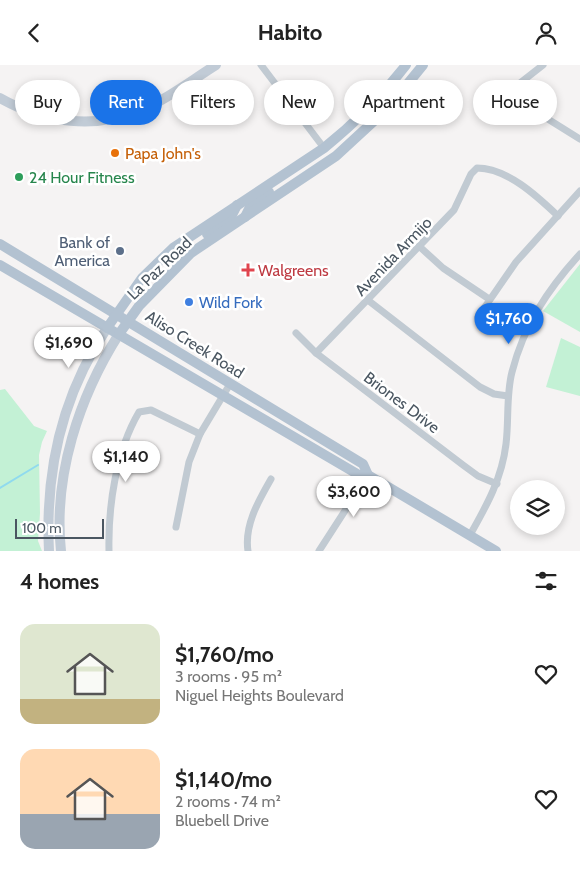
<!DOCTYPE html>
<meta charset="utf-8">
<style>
body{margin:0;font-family:Cabin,sans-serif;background:#f2f2f2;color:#222;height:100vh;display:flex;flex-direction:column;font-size:19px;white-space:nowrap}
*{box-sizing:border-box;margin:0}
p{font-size:16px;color:#767676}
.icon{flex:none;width:28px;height:28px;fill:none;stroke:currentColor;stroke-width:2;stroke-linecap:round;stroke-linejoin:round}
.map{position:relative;height:486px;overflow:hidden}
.side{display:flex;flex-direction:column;background:#fff;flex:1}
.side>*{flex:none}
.banner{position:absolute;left:15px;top:15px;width:550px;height:45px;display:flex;gap:10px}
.controls{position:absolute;left:510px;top:415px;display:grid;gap:10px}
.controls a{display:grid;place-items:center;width:55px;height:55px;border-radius:50%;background:#fff;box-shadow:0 2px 8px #0003;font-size:25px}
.scale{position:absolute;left:15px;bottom:12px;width:89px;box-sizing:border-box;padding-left:5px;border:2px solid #4a5661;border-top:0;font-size:14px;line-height:18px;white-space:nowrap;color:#4a5661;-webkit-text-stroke:4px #fff;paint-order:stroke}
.price{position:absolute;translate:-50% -42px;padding:0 11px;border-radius:18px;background:#fff;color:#222;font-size:16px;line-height:32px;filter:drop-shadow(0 1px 2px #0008)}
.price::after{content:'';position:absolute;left:50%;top:30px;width:15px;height:11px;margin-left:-8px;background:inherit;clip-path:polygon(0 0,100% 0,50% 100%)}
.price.active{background:#1a73e8;color:#fff}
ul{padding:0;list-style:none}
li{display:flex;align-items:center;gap:15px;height:125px;padding:0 20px}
li span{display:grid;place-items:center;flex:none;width:140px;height:100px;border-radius:15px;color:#555}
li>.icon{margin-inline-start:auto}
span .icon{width:60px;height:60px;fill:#fffc;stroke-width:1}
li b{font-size:21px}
h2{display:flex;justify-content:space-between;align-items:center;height:60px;padding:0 20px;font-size:21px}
.tag{padding:0 18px;border-radius:22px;background:#fff;box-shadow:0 2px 8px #0003;font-size:18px;line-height:45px}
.tag.active{background:#1a73e8;color:#fff}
header{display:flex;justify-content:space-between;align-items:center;height:65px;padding:0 20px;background:#fff;font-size:22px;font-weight:800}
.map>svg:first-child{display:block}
.green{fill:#c3f1d5}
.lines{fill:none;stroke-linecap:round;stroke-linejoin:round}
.stream{stroke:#90daee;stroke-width:2}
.street{stroke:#c1cad2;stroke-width:7}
.secondary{stroke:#c1cbd6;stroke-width:10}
.primary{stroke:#b3c2d1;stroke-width:10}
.food-dot{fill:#e8710a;stroke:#fff;stroke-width:2}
.leisure-dot{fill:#2e9e5b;stroke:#fff;stroke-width:2}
.service-dot{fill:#5c6f8a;stroke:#fff;stroke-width:2}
.health-dot{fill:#e0444e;stroke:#fff;stroke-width:2}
.shop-dot{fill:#3f7fe0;stroke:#fff;stroke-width:2}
.labels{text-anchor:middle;stroke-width:5;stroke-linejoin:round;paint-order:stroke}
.food-label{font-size:16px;fill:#c56008;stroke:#fff;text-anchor:start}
.leisure-label{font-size:16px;fill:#27864d;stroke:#fff;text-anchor:start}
.service-label{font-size:16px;fill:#4e5e75;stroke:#fff;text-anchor:end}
.street-label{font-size:16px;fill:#4a5661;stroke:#fff}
.health-label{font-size:16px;fill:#be3a42;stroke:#fff;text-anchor:start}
.shop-label{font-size:16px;fill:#366cbe;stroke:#fff;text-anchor:start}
</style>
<header><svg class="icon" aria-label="back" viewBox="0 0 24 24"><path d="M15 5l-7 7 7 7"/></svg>Habito<svg class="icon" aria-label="person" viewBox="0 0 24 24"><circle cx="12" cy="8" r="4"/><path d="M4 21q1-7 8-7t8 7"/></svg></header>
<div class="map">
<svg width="580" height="486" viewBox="0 0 580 486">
<rect width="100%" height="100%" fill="#f5f3f3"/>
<g class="green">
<path d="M580,199V267L543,246Z"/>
<path d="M561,273L580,282V331L546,322Z"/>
<path d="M5,324L34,361L47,366L42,377L39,390L40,448L38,476L42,486H0V325Z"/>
</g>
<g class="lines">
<path class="stream" d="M0,423L38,400"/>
<g class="street">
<path d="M261,0L324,83"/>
<path d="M510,26L527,41L580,74"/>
<path d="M496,51L510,26L543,0"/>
<path d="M420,182L443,203L489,234"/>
<path d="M369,236L480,322L494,329L508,331"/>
<path d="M478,252L516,197L580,126"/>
<path d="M296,268L316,288L463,400L478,411L497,419"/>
<path d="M316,288L454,145L471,109L477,103C507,103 537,131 558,151"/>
<path d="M176,462L189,397L200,369L230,319"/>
<path d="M470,470C487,440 502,413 506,379C509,355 506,330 512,307C524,260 548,224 580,189"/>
<path d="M109,486C108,441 116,386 139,347L151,345L200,369"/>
<path d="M248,486C244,460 259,435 271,414"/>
<path d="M319,486L368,410"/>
</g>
<g class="secondary">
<path d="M0,33C44,58 96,65 144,44C169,33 192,15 216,0"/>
<path d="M49,486C45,406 62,330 107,263"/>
<path d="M61,486C53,411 79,332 119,269"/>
</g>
<g class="primary">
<path d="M245,152L251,140L269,127"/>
<path d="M207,169L230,154L237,140"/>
<path d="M0,179L363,399L368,410"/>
<path d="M0,200L359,410H368L496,486"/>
<path d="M107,263L142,213L173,183L324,83C355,58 382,31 406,0"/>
<path d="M119,269L139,241L191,188L336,91L387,44L423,0"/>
</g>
</g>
<circle class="food-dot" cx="115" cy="88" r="5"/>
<circle class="leisure-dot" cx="19" cy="112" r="5"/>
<circle class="service-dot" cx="120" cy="186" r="5"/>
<path class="health-dot" d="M245.5 197.5h5v5h5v5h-5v5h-5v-5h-5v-5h5z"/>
<circle class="shop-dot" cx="189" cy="237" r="5"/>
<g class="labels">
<g class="food-label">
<text x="125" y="94">Papa John's</text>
</g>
<g class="leisure-label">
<text x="29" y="118">24 Hour Fitness</text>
</g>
<g class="service-label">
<text x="110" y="183">Bank of<tspan x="110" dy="18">America</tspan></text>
</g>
<g class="street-label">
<text transform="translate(393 191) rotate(-46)" y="6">Avenida Armijo</text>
<text transform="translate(159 203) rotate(-44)" y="6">La Paz Road</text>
<text transform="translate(195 279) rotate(32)" y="6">Aliso Creek Road</text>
<text transform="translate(402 337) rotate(37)" y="6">Briones Drive</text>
</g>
<g class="health-label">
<text x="258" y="211">Walgreens</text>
</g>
<g class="shop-label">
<text x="199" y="243">Wild Fork</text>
</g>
</g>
</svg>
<div class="controls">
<a><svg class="icon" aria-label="layers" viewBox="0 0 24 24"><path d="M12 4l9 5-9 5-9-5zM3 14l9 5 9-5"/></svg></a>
</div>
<div class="scale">100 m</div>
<b class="price active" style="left:509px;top:280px">$1,760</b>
<b class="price" style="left:69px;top:304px">$1,690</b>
<b class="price" style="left:126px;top:418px">$1,140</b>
<b class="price" style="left:354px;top:453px">$3,600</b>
<div class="banner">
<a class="tag">Buy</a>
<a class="tag active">Rent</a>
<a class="tag">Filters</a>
<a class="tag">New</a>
<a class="tag">Apartment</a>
<a class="tag">House</a>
</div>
</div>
<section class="side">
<h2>4 homes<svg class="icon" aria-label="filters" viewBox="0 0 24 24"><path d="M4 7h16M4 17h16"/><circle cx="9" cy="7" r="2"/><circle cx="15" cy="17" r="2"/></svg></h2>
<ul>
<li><span style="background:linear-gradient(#dfe7d0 75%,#c2b280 0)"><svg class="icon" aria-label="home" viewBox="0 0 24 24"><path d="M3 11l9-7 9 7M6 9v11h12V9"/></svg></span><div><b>$1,760/mo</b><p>3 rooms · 95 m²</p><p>Niguel Heights Boulevard</p></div><svg class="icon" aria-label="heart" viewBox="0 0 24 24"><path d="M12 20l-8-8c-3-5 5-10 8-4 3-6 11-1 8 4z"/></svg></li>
<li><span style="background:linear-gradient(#ffd9b3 65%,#9aa5b1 0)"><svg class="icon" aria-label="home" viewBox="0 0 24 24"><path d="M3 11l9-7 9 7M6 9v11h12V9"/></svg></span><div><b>$1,140/mo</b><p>2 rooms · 74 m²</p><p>Bluebell Drive</p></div><svg class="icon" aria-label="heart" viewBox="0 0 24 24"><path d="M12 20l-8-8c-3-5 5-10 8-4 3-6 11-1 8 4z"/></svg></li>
</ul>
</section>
